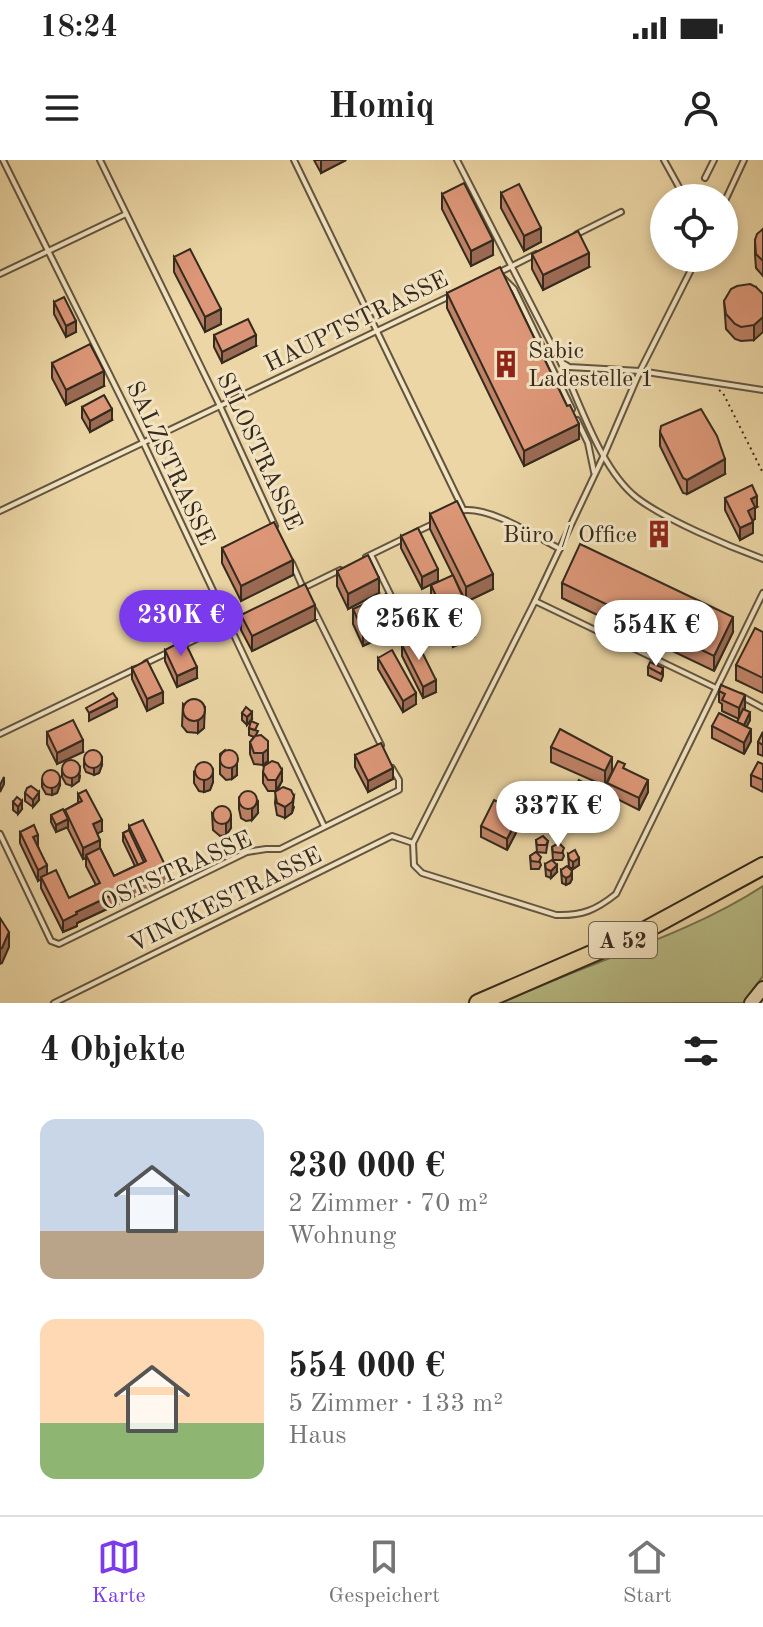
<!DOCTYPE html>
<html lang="de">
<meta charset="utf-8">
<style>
body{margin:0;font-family:"Old Standard TT",serif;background:#f6f6f6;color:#222;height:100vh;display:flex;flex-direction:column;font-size:30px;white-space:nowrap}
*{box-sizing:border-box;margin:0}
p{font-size:26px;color:#767676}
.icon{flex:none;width:44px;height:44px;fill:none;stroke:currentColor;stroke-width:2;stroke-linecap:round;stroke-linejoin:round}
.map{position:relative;height:843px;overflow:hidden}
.details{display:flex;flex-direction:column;background:#fff;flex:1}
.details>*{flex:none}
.buttons{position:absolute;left:650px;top:24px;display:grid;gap:16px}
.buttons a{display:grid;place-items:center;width:88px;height:88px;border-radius:50%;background:#fff;box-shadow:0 4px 12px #0003;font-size:40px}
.price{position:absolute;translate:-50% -68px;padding:0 18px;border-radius:28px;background:#fff;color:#222;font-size:26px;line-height:52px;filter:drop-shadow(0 2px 4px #0008)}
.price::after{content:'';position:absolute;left:50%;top:48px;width:24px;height:18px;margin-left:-12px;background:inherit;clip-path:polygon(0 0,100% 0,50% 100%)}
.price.on{background:#7c3aed;color:#fff}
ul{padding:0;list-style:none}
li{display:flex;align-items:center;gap:24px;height:200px;padding:0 40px}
li span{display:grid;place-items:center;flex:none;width:224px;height:160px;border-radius:16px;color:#555}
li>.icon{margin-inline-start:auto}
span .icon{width:96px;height:96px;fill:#fffc;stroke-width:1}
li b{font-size:34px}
h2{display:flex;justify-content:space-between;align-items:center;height:96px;padding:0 40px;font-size:34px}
.status{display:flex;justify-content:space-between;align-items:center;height:56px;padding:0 40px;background:#fff;direction:ltr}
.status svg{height:22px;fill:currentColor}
header{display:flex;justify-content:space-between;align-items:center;height:104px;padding:0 40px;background:#fff;font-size:36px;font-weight:600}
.dock{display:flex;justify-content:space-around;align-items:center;height:112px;border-top:2px solid #e0e0e0;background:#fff;font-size:22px;color:#767676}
.dock a{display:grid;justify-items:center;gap:4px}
.dock .on{color:#7c3aed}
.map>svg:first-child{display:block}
.green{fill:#b8bd86;stroke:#767452;stroke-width:2}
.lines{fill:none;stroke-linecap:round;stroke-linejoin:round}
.lane-casing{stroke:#62553f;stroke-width:8}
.secondary-casing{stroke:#342a1d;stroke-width:16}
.highway-casing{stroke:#342a1d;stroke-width:20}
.path{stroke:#342a1d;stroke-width:2;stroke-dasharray:2 4;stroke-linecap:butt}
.lane{stroke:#f3e4c4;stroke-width:4}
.secondary{stroke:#f3e4c4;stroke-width:12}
.highway{stroke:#ecd6a5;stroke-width:16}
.wall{fill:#be8267;stroke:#342a1d;stroke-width:2}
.shaded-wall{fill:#9b6a54;stroke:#342a1d;stroke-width:2}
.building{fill:#dd9778;stroke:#342a1d;stroke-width:2}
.labels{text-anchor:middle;stroke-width:6;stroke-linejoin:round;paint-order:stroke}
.shield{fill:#f3e4c4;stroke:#6d624f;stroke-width:2}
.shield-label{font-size:22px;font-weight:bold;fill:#342a1d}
.street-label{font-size:24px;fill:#342a1d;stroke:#f3e4c4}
.poi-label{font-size:24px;fill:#342a1d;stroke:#f3e4c4;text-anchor:start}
</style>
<div class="status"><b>18:24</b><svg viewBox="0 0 49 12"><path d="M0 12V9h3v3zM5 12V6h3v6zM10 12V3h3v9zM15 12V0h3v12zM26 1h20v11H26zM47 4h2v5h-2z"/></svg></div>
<header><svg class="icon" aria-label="menu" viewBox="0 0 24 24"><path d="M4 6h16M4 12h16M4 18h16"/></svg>Homiq<svg class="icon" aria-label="person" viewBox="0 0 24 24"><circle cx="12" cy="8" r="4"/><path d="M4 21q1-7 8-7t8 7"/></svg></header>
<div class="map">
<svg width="763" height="843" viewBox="0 0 763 843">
<rect width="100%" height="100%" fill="#ecd6a5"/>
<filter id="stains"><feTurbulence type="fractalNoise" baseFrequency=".0025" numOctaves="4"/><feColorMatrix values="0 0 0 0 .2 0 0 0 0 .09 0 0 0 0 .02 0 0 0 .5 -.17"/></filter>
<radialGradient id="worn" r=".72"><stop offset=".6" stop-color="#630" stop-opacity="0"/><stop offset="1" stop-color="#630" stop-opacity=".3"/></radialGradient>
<path class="green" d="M763,726V816L743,843H502C587,802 683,778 763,726Z"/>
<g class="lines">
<defs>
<g id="lane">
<path d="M3,0L143,282L324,666"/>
<path d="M100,0L220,246L275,366"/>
<path d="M294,0L463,349"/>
<path d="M457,0C491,67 526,134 560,201C580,242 600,309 637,338C666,360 728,386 763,399"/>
<path d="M664,0L685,38"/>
<path d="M705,18L714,0"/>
<path d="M724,43L744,0"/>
<path d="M577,74L621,52"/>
<path d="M697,98L640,211L604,295L535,441L413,683L414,705L422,713L556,755C582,756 596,750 616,734L763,433"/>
<path d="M498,113L536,94"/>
<path d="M0,114L126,54"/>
<path d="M501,116L514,129L572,249"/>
<path d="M561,202L569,207L640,211L763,230"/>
<path d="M577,260L588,283L594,312"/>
<path d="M0,351L450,136"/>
<path d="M459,351C487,344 535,376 560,389"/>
<path d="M416,372L433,364"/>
<path d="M371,395L396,446"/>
<path d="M366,397L405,378"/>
<path d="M292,403L303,428"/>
<path d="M301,429L340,410"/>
<path d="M535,441L716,528"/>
<path d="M314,450L381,585"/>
<path d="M182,486L243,457"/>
<path d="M146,503L167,493"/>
<path d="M741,536L763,548"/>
<path d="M0,574L135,509"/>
<path d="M0,674L51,781L59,784L247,692L266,689H280L399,630V620L392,608"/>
<path d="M54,843L392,676L413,683"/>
</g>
<path id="secondary" d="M751,843L763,828"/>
<path id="highway" d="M478,843L640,773L763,706"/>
</defs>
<use href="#lane" class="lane-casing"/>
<use href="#secondary" class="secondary-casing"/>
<use href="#highway" class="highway-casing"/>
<path class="path" d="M719,230L723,233L763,313"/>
<use href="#lane" class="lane"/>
<use href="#secondary" class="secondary"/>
<use href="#highway" class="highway"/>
</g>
<g class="wall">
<path d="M314,0H346L321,13Z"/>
<path d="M501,33L541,82L524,91L501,48Z"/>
<path d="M442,34L493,95L471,106L442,49Z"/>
<path d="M763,69V116L756,108L755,95V80Z"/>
<path d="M532,94L589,107L543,130L532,109Z"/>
<path d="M174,97L221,164L205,172L174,112Z"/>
<path d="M756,127L754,180L741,181L735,179L726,169L724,141Z"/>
<path d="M447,133L567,246L579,279L524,306L447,148Z"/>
<path d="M54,142L76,172L66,177L54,154Z"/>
<path d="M214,175L256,186L222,203L214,187Z"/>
<path d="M52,203L104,226L66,245L52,218Z"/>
<path d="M82,247L112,260L90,272L82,258Z"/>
<path d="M660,272L725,314L687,334L683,333L660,286Z"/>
<path d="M725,338L757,347L755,348V359L753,360V373L740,380L725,350Z"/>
<path d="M430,354L493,429L466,442L430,369Z"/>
<path d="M649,365L668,375L665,381L649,373Z"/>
<path d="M401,376L438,421L422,429L401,388Z"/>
<path d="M222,388L293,415L241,441L222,403Z"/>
<path d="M337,411L379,433L348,449L337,426Z"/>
<path d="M562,423L733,472L714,511L562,438Z"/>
<path d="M431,425L474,477L453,487L431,440Z"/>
<path d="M353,449L396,471L363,486L353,464Z"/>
<path d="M241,455L315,460L252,491L241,470Z"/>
<path d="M763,472V533L736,520V505Z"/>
<path d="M402,485L436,532L423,538L402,496Z"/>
<path d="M165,490L197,518L177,527L165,501Z"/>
<path d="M378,498L416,544L403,552L378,509Z"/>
<path d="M648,507L663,508V516L661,521L648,515Z"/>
<path d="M132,508L163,543L147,551L132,519Z"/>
<path d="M721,525L745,547L744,550L750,560L746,567L751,581L744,594L712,578V566L737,563L739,559L722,551V544L719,542V531Z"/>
<path d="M183,544L204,568L198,573L187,572L182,566Z"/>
<path d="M242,553L252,559L247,565L242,560Z"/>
<path d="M249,568L258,571L256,575L268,601L263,605L254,604L250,594V582L254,577L249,575Z"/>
<path d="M47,572L83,592L57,604L47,584Z"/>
<path d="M763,572V596L758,594V582Z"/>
<path d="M551,587L612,612L605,626L551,602Z"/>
<path d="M225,590L237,615L232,619L226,620L220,614V594Z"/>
<path d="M355,595L393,619L368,632L355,607Z"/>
<path d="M84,600L102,605L99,613L94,615L86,612L84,607Z"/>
<path d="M763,604V632L751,626V615Z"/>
<path d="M625,609L648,632L639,650L607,634V623Z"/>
<path d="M62,610L80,616L79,621L72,626L66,624L62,617Z"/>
<path d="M194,612L213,622L210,630L204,632L199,631L194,623Z"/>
<path d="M263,612L282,621L277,631L294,647L292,653L285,658L277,655L275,643L276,631H268L263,623Z"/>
<path d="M42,620L60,625L57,633L52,635L46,634L42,627Z"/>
<path d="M25,633L39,640L33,647L25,641Z"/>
<path d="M78,634L102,671L97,673L100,688L114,716L135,706L123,681V673L129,670V666L167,721L77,763V766L63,772L41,728V719L38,721L20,683V672L38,686L47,714L69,738L96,725L86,706V698L83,699L67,667L56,672L51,662V655L65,653V650L78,643Z"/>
<path d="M570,637L593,639L584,656L570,648Z"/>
<path d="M239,638L258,653L252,660L246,661L241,658L239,649Z"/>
<path d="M13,642L22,649L18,654L13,650Z"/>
<path d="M212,653L231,668L226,675L220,676L213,670Z"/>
<path d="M520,665L507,690L481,677V666Z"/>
<path d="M536,680L548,681L546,693L537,692Z"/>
<path d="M559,683L564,696L562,700H553L552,687Z"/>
<path d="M536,692L541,705L539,709H531L530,696Z"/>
<path d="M568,694L579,705L573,709L569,707Z"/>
<path d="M545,704L557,712L551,718L546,716Z"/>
<path d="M561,710L572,719L570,723L566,725L562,723Z"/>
</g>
<g class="shaded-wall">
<path d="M321,0H346L321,13Z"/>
<path d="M541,68V82L524,91V76Z"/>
<path d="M493,80V95L471,106V91Z"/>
<path d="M589,93V107L543,130V115Z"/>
<path d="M221,149V164L205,172V157Z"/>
<path d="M763,157V172L754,180V165Z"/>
<path d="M76,161V172L66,177V166Z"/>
<path d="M256,175V186L222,203V192Z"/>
<path d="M104,211V226L66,245V230Z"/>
<path d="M112,249V260L90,272V261Z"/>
<path d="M579,264V279L524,306V291Z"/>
<path d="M725,299V314L687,334V320Z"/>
<path d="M757,336V347L755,348V359L748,362V351L751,339Z"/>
<path d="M753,362V373L740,380V368Z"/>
<path d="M293,400V415L241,441V426Z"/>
<path d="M438,409V421L422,429V417Z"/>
<path d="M493,414V429L466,442V427Z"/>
<path d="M379,418V433L348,449V434Z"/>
<path d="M315,445V460L252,491V476Z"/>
<path d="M396,456V471L363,486V471Z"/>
<path d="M733,457V472L714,511V496Z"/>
<path d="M474,462V477L453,487V472Z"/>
<path d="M197,507V518L177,527V516Z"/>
<path d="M436,520V532L423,538V527Z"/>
<path d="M163,532V543L147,551V539Z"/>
<path d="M416,533V544L403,552V541Z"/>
<path d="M745,535V547L739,559V548Z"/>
<path d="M117,539V547L89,561V553Z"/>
<path d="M205,546L204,568L198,573V561Z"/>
<path d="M252,552V559L247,565V557Z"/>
<path d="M750,552V560L744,572V565Z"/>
<path d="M751,569V581L744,594V583Z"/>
<path d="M83,580V592L57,604V593Z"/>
<path d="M268,581V601L263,605V593Z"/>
<path d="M237,595V615L232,619V608Z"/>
<path d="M612,597V612L605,626V611Z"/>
<path d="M102,598V605L99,613L94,615V608Z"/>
<path d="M80,608L79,621L72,626V618Z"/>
<path d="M393,608V619L368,632V621Z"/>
<path d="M213,610V622L210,630L204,632V621Z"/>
<path d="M282,610V621L276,631V620Z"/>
<path d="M4,617V624L0,632V625Z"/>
<path d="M60,618V625L57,633L52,635V628Z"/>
<path d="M648,620V632L639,650V638Z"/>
<path d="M593,628V639L584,656V645Z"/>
<path d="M39,632V640L33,647V640Z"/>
<path d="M294,636L292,653L285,658V647Z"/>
<path d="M22,641V649L18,654V647Z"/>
<path d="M258,642V653L252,660V649Z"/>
<path d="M520,654V665L507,690V679Z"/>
<path d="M231,657V668L226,675V664Z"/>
<path d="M68,659V667L56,672V665Z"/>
<path d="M102,660V671L93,676V664Z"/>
<path d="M38,675V686L33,688V677Z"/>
<path d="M100,680V691L86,695V698L83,699V688Z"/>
<path d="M579,698V705L573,709V702Z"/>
<path d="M47,705V717H41V719L38,721V710Z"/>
<path d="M557,705V712L551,718V711Z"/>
<path d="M167,709V721L77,763V766L63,772V761L76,752Z"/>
<path d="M572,711V719L570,723L566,725V718Z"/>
<path d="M9,772V787L2,803L0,804V789Z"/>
</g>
<g class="building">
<path d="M464,23L493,80L471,91L442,34Z"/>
<path d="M519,24L541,68L524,76L501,33Z"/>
<path d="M763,69V101L756,94L755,80L757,74Z"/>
<path d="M578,71L589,93L543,115L532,94Z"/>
<path d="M190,89L221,149L205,157L174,97Z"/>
<path d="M500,107L567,246L570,245L579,264L524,291L447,133Z"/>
<path d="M750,124L756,127L763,134V157L754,165L741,167L735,164L726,154L724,141L731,129L737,126Z"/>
<path d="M64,137L76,161L66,166L54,142Z"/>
<path d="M248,159L256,175L222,192L214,175Z"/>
<path d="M90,184L104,211L66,230L52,203Z"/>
<path d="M104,235L112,249L90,261L82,247Z"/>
<path d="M701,249L717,276L725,299L687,320L683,318L660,272L661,266Z"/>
<path d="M752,325L757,336L751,339L755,347L748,351L753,362L740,368L725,338Z"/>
<path d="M457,341L493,414L466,427L430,354Z"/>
<path d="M652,359L668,367L665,373L649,365Z"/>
<path d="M274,362L293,400L241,426L222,388Z"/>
<path d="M418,368L438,409L422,417L401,376Z"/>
<path d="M580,384L733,457L714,496L562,423Z"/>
<path d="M368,395L379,418L348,434L337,411Z"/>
<path d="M453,415L474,462L453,472L431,425Z"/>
<path d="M305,424L315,445L252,476L241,455Z"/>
<path d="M386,434L396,456L363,471L353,449Z"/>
<path d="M755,468L763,472V518L736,505Z"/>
<path d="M415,478L436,520L423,527L402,485Z"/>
<path d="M184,480L197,507L177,516L165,490Z"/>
<path d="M392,490L416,533L403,541L378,498Z"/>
<path d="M147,500L163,532L147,539L132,508Z"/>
<path d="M650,502L663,508L661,514L648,507Z"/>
<path d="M721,525L745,535L739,548L722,540L725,534L719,531Z"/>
<path d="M113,533L117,539L89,553L86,548Z"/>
<circle cx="194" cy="550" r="11"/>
<path d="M246,547L252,552L247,557L242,553Z"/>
<path d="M743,549L750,552L744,565L737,562Z"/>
<path d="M719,553L751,569L744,583L712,566Z"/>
<path d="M73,560L83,580L57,593L47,572Z"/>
<path d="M251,561L258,564L255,570L249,568Z"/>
<path d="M560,569L612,597L605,611L551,587Z"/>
<path d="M763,572V585L758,582Z"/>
<path d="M261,575L268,581V589L263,593H254L250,582L255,576Z"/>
<path d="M381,583L393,608L368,621L355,595Z"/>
<circle cx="229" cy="599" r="9"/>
<circle cx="93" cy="599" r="9"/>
<circle cx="71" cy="609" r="9"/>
<path d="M272,601L278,603L282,610L276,620H268L263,612L264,606Z"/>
<path d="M618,601L625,604L623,608L648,620L639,638L607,623Z"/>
<circle cx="204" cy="611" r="9"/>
<path d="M758,602L763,604V620L751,615Z"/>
<circle cx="51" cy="619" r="9"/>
<path d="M579,620L593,628L584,645L570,637Z"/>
<path d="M31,626L39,632L33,640L25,633L27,628Z"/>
<path d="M283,627L291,630L294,636L292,642L285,647L277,643L275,632Z"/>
<path d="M86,630L102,660L93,664L100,680L83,688L65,650L82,641L78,634Z"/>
<circle cx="248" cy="640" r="9"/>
<path d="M17,637L22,641L18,647L13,642Z"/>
<path d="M494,640L520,654L507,679L481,666Z"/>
<circle cx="222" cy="655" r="9"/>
<path d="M63,649L68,659L56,665L51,655Z"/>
<path d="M143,660L167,709L76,752L77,754L63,761L41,717L56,710L69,738L100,723L86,695L100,688L114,716L146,701L129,666Z"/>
<path d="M34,665L38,675L33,677L47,705L38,710L20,672Z"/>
<path d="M129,670L144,702L138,705L123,673Z"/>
<path d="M543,676L548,681L546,685H537L536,680Z"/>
<path d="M559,683L564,688L562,693L553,692L552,687Z"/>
<path d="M575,690L579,698L573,702L569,699L568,694Z"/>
<path d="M536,692L541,697L539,702L531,701L530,696Z"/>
<path d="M552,700L557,705L551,711L546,709L545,704Z"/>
<path d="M567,706L572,711L570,716L566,718L562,715L561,710Z"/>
<path d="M0,758L9,772L2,788L0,789Z"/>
</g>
<defs>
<symbol id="building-bare" viewBox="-9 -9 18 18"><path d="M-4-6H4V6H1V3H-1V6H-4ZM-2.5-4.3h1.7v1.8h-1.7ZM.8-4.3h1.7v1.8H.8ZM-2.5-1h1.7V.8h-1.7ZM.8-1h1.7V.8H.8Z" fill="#8f2418" stroke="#f3e4c4" stroke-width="2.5" paint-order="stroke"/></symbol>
</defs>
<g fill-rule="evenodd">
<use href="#building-bare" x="486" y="184" width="40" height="40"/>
<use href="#building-bare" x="639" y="354" width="40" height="40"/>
</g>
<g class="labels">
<rect class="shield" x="589" y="762" width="68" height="36" rx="6"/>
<g class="shield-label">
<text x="623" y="788">A 52</text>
</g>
<g class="street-label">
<text transform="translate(356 161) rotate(-26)" y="8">HAUPTSTRASSE</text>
<text transform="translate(260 291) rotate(65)" y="8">SILOSTRASSE</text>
<text transform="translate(171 303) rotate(65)" y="8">SALZSTRASSE</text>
<text transform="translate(176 710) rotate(-24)" y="8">OSTSTRASSE</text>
<text transform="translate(225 739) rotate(-26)" y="8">VINCKESTRASSE</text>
</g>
<g class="poi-label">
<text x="528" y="198">Sabic<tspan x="528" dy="28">Ladestelle 1</tspan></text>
<text x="637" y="382" text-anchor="end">Büro / Office</text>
</g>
</g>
<rect width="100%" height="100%" filter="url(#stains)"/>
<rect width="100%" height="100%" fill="url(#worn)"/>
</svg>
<div class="buttons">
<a><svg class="icon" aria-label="locate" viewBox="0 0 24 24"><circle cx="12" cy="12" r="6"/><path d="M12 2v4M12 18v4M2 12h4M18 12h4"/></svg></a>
</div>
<b class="price on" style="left:181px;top:498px">230K €</b>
<b class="price" style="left:419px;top:502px">256K €</b>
<b class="price" style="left:656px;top:508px">554K €</b>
<b class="price" style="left:558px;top:689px">337K €</b>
</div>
<section class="details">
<h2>4 Objekte<svg class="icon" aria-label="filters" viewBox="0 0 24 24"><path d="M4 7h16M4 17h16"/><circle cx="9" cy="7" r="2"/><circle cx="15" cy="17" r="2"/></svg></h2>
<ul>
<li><span style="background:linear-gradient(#c9d6e8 70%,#b9a48a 0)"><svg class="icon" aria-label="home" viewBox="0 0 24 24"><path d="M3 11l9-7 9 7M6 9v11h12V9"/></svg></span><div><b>230 000 €</b><p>2 Zimmer · 70 m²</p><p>Wohnung</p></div></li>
<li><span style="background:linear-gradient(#ffd9b3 65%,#8fb573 0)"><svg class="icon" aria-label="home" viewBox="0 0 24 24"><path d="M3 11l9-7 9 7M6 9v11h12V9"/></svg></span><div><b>554 000 €</b><p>5 Zimmer · 133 m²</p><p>Haus</p></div></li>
</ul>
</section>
<nav class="dock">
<a class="on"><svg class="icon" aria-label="map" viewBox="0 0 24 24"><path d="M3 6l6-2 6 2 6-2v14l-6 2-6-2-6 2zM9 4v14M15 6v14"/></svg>Karte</a>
<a><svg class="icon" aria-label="saved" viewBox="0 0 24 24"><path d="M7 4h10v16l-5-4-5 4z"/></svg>Gespeichert</a>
<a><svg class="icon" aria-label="home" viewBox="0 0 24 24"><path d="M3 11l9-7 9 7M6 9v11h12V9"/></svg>Start</a>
</nav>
